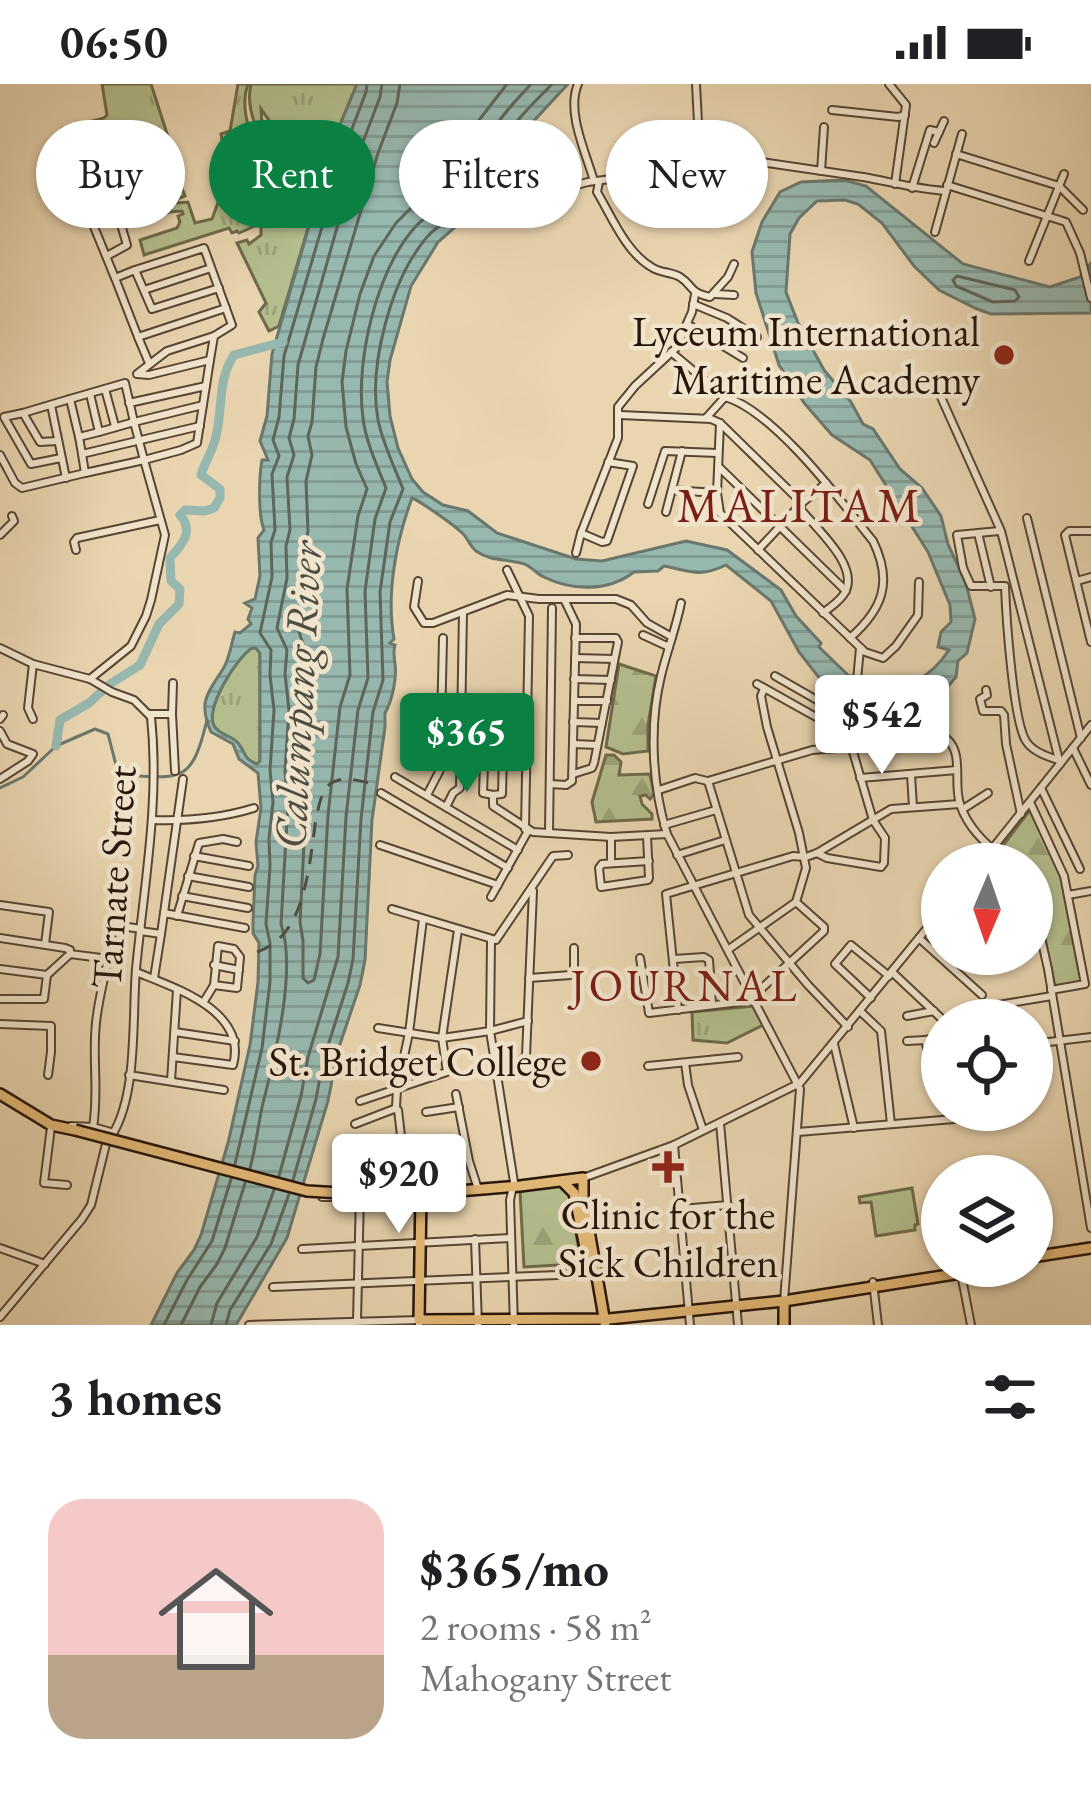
<!DOCTYPE html>
<meta charset="utf-8">
<style>
body{margin:0;font-family:"EB Garamond",serif;background:#f6f6f6;color:#202124;height:100vh;display:flex;flex-direction:column;font-size:45px;white-space:nowrap}
*{box-sizing:border-box;margin:0}
p{font-size:39px;color:#757577}
.icon{flex:none;width:66px;height:66px;fill:none;stroke:currentColor;stroke-width:2;stroke-linecap:round;stroke-linejoin:round}
.map{position:relative;height:1241px;overflow:hidden}
.panel{display:flex;flex-direction:column;background:#fff;flex:1}
.panel>*{flex:none}
.guide{position:absolute;left:36px;top:36px;width:1020px;height:108px;display:flex;gap:24px}
.needle{width:78px;rotate:182deg}
.tools{position:absolute;left:921px;top:759px;display:grid;gap:24px}
.tools a{display:grid;place-items:center;width:132px;height:132px;border-radius:50%;background:#fff;box-shadow:0 3px 9px #0004;font-size:60px}
.price{position:absolute;translate:-50% -102px;padding:0 27px;border-radius:12px;background:#fff;color:#222;font-size:39px;line-height:78px;filter:drop-shadow(0 3px 6px #0008)}
.price::after{content:'';position:absolute;left:50%;top:72px;width:36px;height:27px;margin-left:-18px;background:inherit;clip-path:polygon(0 0,100% 0,50% 100%)}
.price.active{background:#0b8043;color:#fff}
ul{padding:0;list-style:none}
li{display:flex;align-items:center;gap:36px;height:300px;padding:0 48px}
li+li{border-top:3px solid #e0e0e0}
li span{display:grid;place-items:center;flex:none;width:336px;height:240px;border-radius:36px;color:#555}
li>.icon{margin-inline-start:auto}
span .icon{width:144px;height:144px;fill:#fffc;stroke-width:1}
li b{font-size:51px}
h2{display:flex;justify-content:space-between;align-items:center;height:144px;padding:0 48px;font-size:51px}
.chip{padding:0 42px;border-radius:54px;background:#fff;box-shadow:0 3px 9px #0004;font-size:42px;line-height:108px}
.chip.active{background:#0b8043;color:#fff}
.status{display:flex;justify-content:space-between;align-items:center;height:84px;padding:0 60px;background:#fff;direction:ltr}
.status svg{height:33px;fill:currentColor}
.map>svg:first-child{display:block}
.grass{fill:url(#grass-tufts);stroke:#6d6a4b;stroke-width:3}
.forest{fill:url(#forest-firs);stroke:#6d6a4b;stroke-width:3}
.pitch{fill:#b4be8d;stroke:#6d6a4b;stroke-width:3}
.water{fill:url(#water-rules);stroke:#6a776d;stroke-width:3;fill-rule:evenodd}
.lines{fill:none;stroke-linecap:round;stroke-linejoin:round}
.shore{stroke:#5e665c;stroke-width:3}
.stream{stroke:#6a776d;stroke-width:3}
.river{stroke:#97b8af;stroke-width:9}
.ferry{stroke:#4e4e43;stroke-width:3;stroke-dasharray:15 12;stroke-linecap:butt}
.minor-casing{stroke:#574533;stroke-width:10}
.major-casing{stroke:#261509;stroke-width:14}
.minor{stroke:#f1e4cc;stroke-width:6}
.major{stroke:#e4ba78;stroke-width:9}
.major-bridge-casing{stroke:#261509;stroke-width:14;stroke-linecap:butt}
.major-bridge{stroke:#e4ba78;stroke-width:9}
.poi-dot{fill:#8f2418;stroke:#f1e4cc;stroke-width:4.5}
.labels{text-anchor:middle;stroke-width:9;stroke-linejoin:round;paint-order:stroke}
.poi-label{font-size:42px;fill:#261509;stroke:#f1e4cc;text-anchor:end}
.street-label{font-size:42px;fill:#261509;stroke:#f1e4cc}
.water-label{font-size:45px;font-style:italic;fill:#4e4e43;stroke:#f1e4cc}
.neighbourhood-label{font-size:45px;letter-spacing:3px;fill:#7a1f14;stroke:#f1e4cc}
.quarter-label{font-size:48px;letter-spacing:3px;fill:#7a1f14;stroke:#f1e4cc}
</style>
<div class="status"><b>06:50</b><svg viewBox="0 0 49 12"><path d="M0 12V9h3v3zM5 12V6h3v6zM10 12V3h3v9zM15 12V0h3v12zM26 1h20v11H26zM47 4h2v5h-2z"/></svg></div>
<div class="map">
<svg width="1091" height="1241" viewBox="0 0 1091 1241">
<defs>
<pattern id="grass-tufts" width="24" height="20" patternUnits="userSpaceOnUse" patternTransform="scale(3)"><rect width="24" height="20" fill="#b4be8d"/><path d="M3 7l-1-3M5 7V3M7 7l1-3M15 17l-1-3M17 17v-4M19 17l1-3" fill="none" stroke="#9ba278"/></pattern>
<pattern id="forest-firs" width="22" height="20" patternUnits="userSpaceOnUse" patternTransform="scale(3)"><rect width="22" height="20" fill="#b4be8d"/><path d="M5 1l3.5 6h-7zM16 11l3.5 6h-7z" fill="#9ba278"/></pattern>
<pattern id="water-rules" width="6" height="5" patternUnits="userSpaceOnUse" patternTransform="scale(3)"><rect width="6" height="5" fill="#97b8af"/><path d="M0 2.5h6" fill="none" stroke="#829d95"/></pattern>
</defs>
<rect width="100%" height="100%" fill="#e9d5b0"/>
<filter id="stains"><feTurbulence type="fractalNoise" baseFrequency=".00167" numOctaves="4"/><feColorMatrix values="0 0 0 0 .2 0 0 0 0 .09 0 0 0 0 .02 0 0 0 .5 -.17"/></filter>
<radialGradient id="worn" r=".72"><stop offset=".6" stop-color="#630" stop-opacity="0"/><stop offset="1" stop-color="#630" stop-opacity=".3"/></radialGradient>
<g class="grass">
<path d="M102,0H151L170,59L70,91L62,45L104,34L107,31Z"/>
<path d="M238,0H248C239,25 251,64 272,81L276,77V84L264,97L265,132L302,135L306,109L284,108L285,97H278V91L290,89L288,81H296L299,78L292,50L278,49L261,25L262,40L272,71C258,52 245,24 251,0H357L335,53L279,242L269,247L259,228L266,219L237,159L247,156L249,160L261,151V139L239,149L237,147L232,149L229,144L144,171L140,156L177,144L180,138L178,132L183,130L182,127L170,128L135,140L134,137L171,125V103L181,102L185,112L177,115L178,119L188,118L195,139L212,135L228,91L221,50L230,47Z"/>
<path d="M252,564H256L260,569V677L257,680C243,675 246,670 237,660C231,652 219,650 214,642C205,623 237,573 252,564Z"/>
<path d="M754,922L763,941L727,959L693,956L692,928Z"/>
</g>
<g class="forest">
<path d="M619,580L656,592L648,641V667L623,670L606,663Z"/>
<path d="M606,671H614L621,678L619,691L650,690L654,710L650,715L646,711L640,712L642,720L652,730V735L596,738L592,718Z"/>
<path d="M1030,726L1063,795L1083,900L1055,903L1035,807L1032,802V780H1014L1001,764Z"/>
<path d="M560,1102L566,1105L569,1111L581,1177L577,1180L524,1183L520,1107Z"/>
</g>
<path class="pitch" d="M912,1104L918,1140L915,1141V1146L876,1152L871,1118L860,1119L859,1113Z"/>
<path class="water" d="M357,0H568L530,41L514,64L493,115L472,135L454,144L438,158L411,202L390,276L387,298L390,332L398,364L412,395L423,408L443,421L468,427L497,449L576,475L602,477L686,457L727,466L781,506L796,532L821,559L819,563L849,592C863,590 863,597 875,601C907,610 933,590 949,566L938,563L941,548L951,538L950,521L928,468L870,376L832,351L805,320L779,281L756,209L752,168L762,138L780,108L801,98L844,96L866,102L963,180L1050,203L1080,193L1091,179V229L991,230L977,225L939,206L914,182L882,139L858,120L845,116L817,117L799,134L790,150L786,208L798,239L824,286L851,318L863,340L873,345L900,385L922,404L941,432L948,460L966,500L975,535L967,569L958,577L956,593L944,607L886,626L869,629L861,627L844,618L824,600L799,568L771,517L726,481C699,494 690,487 664,482L658,487L634,488C608,508 572,507 544,493C535,489 531,481 521,479C505,475 490,477 476,467C471,463 469,458 465,452C460,445 420,417 412,414C396,457 386,510 394,555L390,559L395,561C393,567 394,573 395,580C397,595 392,617 385,629V643L372,736L365,876L360,901L338,966L328,1017L287,1154L236,1241H151L177,1189L194,1166L201,1151L228,1059L250,961L258,898L259,859L253,849V838L255,791L258,782L256,758L261,724L258,689L239,675L233,660L211,648C198,618 207,610 223,585C230,574 231,560 235,548L240,549L251,540L248,535L252,524L245,519L255,515L260,492L258,454L264,446C258,431 259,393 262,376H268L260,357L267,332L272,270L335,53ZM252,564H256L260,569V677L257,680C243,675 247,670 238,659C231,651 219,651 214,642C205,623 237,573 252,564Z"/>
<g class="lines">
<g class="shore">
<path d="M400,0L397,19L378,69L323,255L316,283L312,338L308,352L312,371L306,397L308,447L304,466L305,496L296,539L304,563L303,590L307,625L304,689L306,720L300,838L303,857V894L308,899L314,896L320,870L328,731L340,623L350,591L347,505L358,432L367,405L356,380L346,343L342,298L346,267L360,210L374,172L396,139L421,114L456,90L476,40L507,0"/>
<path d="M957,192L1015,206L1019,213L1015,217L993,218L956,202L953,196Z"/>
<path d="M235,1080L262,964L270,898V859L266,840L270,782L269,755L273,718L270,686L274,626L270,591L271,566L260,549L272,493L271,458L275,446L272,390L279,372L273,356L279,333L284,272L347,58L366,8L367,0"/>
<path d="M250,1084C256,1063 258,1040 263,1019C275,972 297,886 281,840L288,719L285,687L289,626L285,590L287,566L277,544L287,494L286,462L290,446L287,393L294,371L289,354L294,335L298,281L344,119L361,63L380,13L382,0"/>
<path d="M279,1092L301,1012L308,973L338,873L346,733L358,626L368,594L365,507L375,435L386,404C377,381 366,359 363,334C355,276 377,184 417,141C432,125 456,118 469,102C481,87 481,67 490,51C500,32 517,16 531,0"/>
<path d="M293,1096L316,1015L323,977L348,899L353,875L361,735L373,628L383,596L380,508L390,438L403,405C394,382 383,360 378,336C368,282 391,195 427,153C443,134 470,128 484,108C495,92 495,72 504,56C516,35 535,18 552,0"/>
<path d="M164,1241L187,1196L212,1157L231,1095"/>
<path d="M181,1241L200,1203L217,1180L225,1164L245,1099"/>
<path d="M211,1241L217,1219L257,1153L274,1106"/>
<path d="M226,1241L230,1226L271,1160L289,1110"/>
</g>
<g class="stream">
<path d="M0,704L23,693L56,662L95,645L108,650L116,681L124,691C183,695 192,698 207,636"/>
<path d="M1046,1166L1088,1159"/>
</g>
<path class="river" d="M56,662L60,636L89,619L110,600L140,581L159,540L179,520L180,505L171,497L170,474C183,460 194,447 180,431L185,426L205,427L214,424L220,414V405L201,391C204,381 208,374 212,365C225,333 215,299 234,271L283,258"/>
<path class="ferry" d="M257,868C307,852 309,778 316,735C319,723 320,709 330,700C343,690 363,698 377,701"/>
<defs>
<g id="minor">
<path d="M578,0C566,28 586,69 594,97"/>
<path d="M696,0L700,77"/>
<path d="M889,0L906,21L895,100"/>
<path d="M832,26L898,33L905,31"/>
<path d="M934,59L944,37"/>
<path d="M956,70L1059,102L1083,126"/>
<path d="M821,87L824,43"/>
<path d="M599,98L597,108C612,133 626,169 653,184C661,189 672,188 680,193C694,202 688,208 710,213L728,193L734,180"/>
<path d="M947,101L1066,138L1080,169L1091,214"/>
<path d="M912,104L930,46L939,48"/>
<path d="M549,110C562,106 575,101 588,98C623,92 664,94 697,78C717,82 740,75 761,78C796,83 830,88 863,93C891,98 917,105 946,107"/>
<path d="M935,148L962,50"/>
<path d="M107,172L127,161L107,93L104,92L80,100L78,104L115,194"/>
<path d="M1029,177L1064,90"/>
<path d="M219,204L152,225L135,186L115,194L138,253L226,224"/>
<path d="M144,206L211,184"/>
<path d="M715,210L734,211"/>
<path d="M693,220L727,234L757,253"/>
<path d="M687,240L743,274"/>
<path d="M138,253L149,279"/>
<path d="M671,268L725,313C774,327 840,416 873,457C893,498 883,525 850,554"/>
<path d="M210,276L214,252"/>
<path d="M936,302L1001,447L1060,680"/>
<path d="M105,305L115,342"/>
<path d="M129,319L206,302"/>
<path d="M51,321L66,394"/>
<path d="M23,329L70,315"/>
<path d="M620,331L711,335L720,339L802,419"/>
<path d="M706,334L725,313"/>
<path d="M720,339L717,409L720,429L865,568L883,574L896,562L918,531L919,498"/>
<path d="M99,348L134,338L144,376L85,389L82,370L200,342"/>
<path d="M79,353L70,315L125,299L134,338L203,321"/>
<path d="M58,357L40,358L23,329L4,333L31,380L61,374"/>
<path d="M82,370L79,353L99,348L90,310"/>
<path d="M0,371L15,399L22,404L85,389"/>
<path d="M608,378L633,382L607,457L602,458L581,449L618,354V323L635,302L676,264L692,228L695,210"/>
<path d="M720,384L846,507"/>
<path d="M672,406L717,409"/>
<path d="M648,420L665,367L718,369"/>
<path d="M799,423C814,443 860,481 845,508C841,517 830,523 823,529"/>
<path d="M666,428L682,367"/>
<path d="M1027,434L1081,654"/>
<path d="M999,447L957,451L963,484L971,502H1005C1006,530 1013,637 1026,657C1032,667 1048,673 1059,676"/>
<path d="M1091,447H1069L1065,451L1091,558"/>
<path d="M978,449L991,503"/>
<path d="M0,451L14,437L12,432"/>
<path d="M76,466L74,458L77,454L160,436"/>
<path d="M758,466L802,419L826,399"/>
<path d="M576,469L581,449"/>
<path d="M507,486L529,532L525,745"/>
<path d="M418,497L414,523L424,539H433L507,511L539,515H616L631,521L647,539L672,553"/>
<path d="M1077,497L1091,493"/>
<path d="M681,519C676,544 667,567 661,592C649,641 652,701 667,750L800,1005L784,1217"/>
<path d="M643,551L669,563"/>
<path d="M0,564L33,580L90,595L112,608L134,616L151,633C160,718 144,801 136,885C132,933 138,1010 112,1051"/>
<path d="M575,574L614,575"/>
<path d="M775,592L850,635"/>
<path d="M90,595L131,562L146,532L151,516L165,451L144,376L181,366L197,359L210,276L149,291L137,290L167,267L214,252L232,241L204,164L135,186"/>
<path d="M574,595L611,596"/>
<path d="M757,600L841,647L853,649"/>
<path d="M986,606L987,611L980,615L983,627H1001L1004,631L1006,660L1021,730"/>
<path d="M574,617H607"/>
<path d="M150,630H172L175,687"/>
<path d="M172,630L173,599"/>
<path d="M0,635L3,631"/>
<path d="M33,635L28,624L33,580"/>
<path d="M573,638L602,639"/>
<path d="M0,647L7,660L33,670L28,677L0,695"/>
<path d="M573,660L597,661"/>
<path d="M1073,664L1091,701"/>
<path d="M573,690L592,684L594,679L618,558L616,554H575"/>
<path d="M911,691L913,723"/>
<path d="M395,693L518,766"/>
<path d="M860,694L957,686"/>
<path d="M550,700L566,701L572,697L576,540L564,515"/>
<path d="M1041,704L1080,785"/>
<path d="M659,706L695,694L707,697"/>
<path d="M381,709L508,784"/>
<path d="M427,711L440,686L443,554"/>
<path d="M493,711L502,710L504,627L486,625L483,709L493,711V722L533,748L611,753L667,750"/>
<path d="M1030,718L1064,792L1085,900L1051,906"/>
<path d="M446,723L453,709L460,704L463,528"/>
<path d="M963,725L988,709"/>
<path d="M153,736C187,737 222,734 254,724"/>
<path d="M664,741L716,726"/>
<path d="M549,749L552,524"/>
<path d="M647,752L649,794L648,796L601,803L599,784L602,780L649,777"/>
<path d="M611,753V778"/>
<path d="M380,761L498,801"/>
<path d="M817,769L827,774L881,783L884,779L885,754L873,736L851,661L860,564"/>
<path d="M677,771L725,756"/>
<path d="M194,772L249,782"/>
<path d="M980,780L1091,641"/>
<path d="M188,792L249,803"/>
<path d="M1068,811L1091,807"/>
<path d="M182,812L248,824"/>
<path d="M491,813L528,747"/>
<path d="M1032,814L1048,885L1091,1144"/>
<path d="M0,821L49,828L45,860"/>
<path d="M392,825L496,856L553,772L568,771"/>
<path d="M164,829L245,844"/>
<path d="M177,832L199,759L223,755L237,758"/>
<path d="M140,847L161,850L183,695"/>
<path d="M0,854L65,864L70,866V870L109,875"/>
<path d="M919,854L982,911"/>
<path d="M491,856L490,947L514,1098L510,1116L514,1241"/>
<path d="M729,865L796,818L806,784L799,749L767,643L761,612L764,605"/>
<path d="M1003,870L1004,873"/>
<path d="M640,874L649,929L748,917L824,847V843L796,818"/>
<path d="M674,875L704,873L709,876L712,920"/>
<path d="M214,881L239,886"/>
<path d="M0,885L47,891"/>
<path d="M136,888C175,904 248,927 233,981L173,973"/>
<path d="M892,888L943,936"/>
<path d="M154,894L161,850"/>
<path d="M529,894L571,891L574,889V864"/>
<path d="M871,914L835,880L851,861L889,892"/>
<path d="M0,915H44L47,891L70,870"/>
<path d="M203,919L214,901L218,862L234,865L240,873L237,904L214,901"/>
<path d="M998,921L1052,912"/>
<path d="M678,926L666,810L793,772L806,773L817,769L891,725L960,720"/>
<path d="M860,927L881,947L891,1040"/>
<path d="M907,932L934,927"/>
<path d="M0,940L51,942V968L48,991"/>
<path d="M848,943L808,901L749,831L708,697L812,666L947,655C964,670 953,699 960,720C968,746 990,763 1009,780"/>
<path d="M378,944L442,954L490,947L528,937"/>
<path d="M175,948L235,957"/>
<path d="M942,953L925,956L933,987L942,985"/>
<path d="M907,957L925,956"/>
<path d="M834,960L854,1044"/>
<path d="M1032,960L1091,953"/>
<path d="M685,979L688,1001L703,1046"/>
<path d="M648,982L738,973"/>
<path d="M497,983L520,977L526,972L533,807"/>
<path d="M129,991L224,1006"/>
<path d="M171,997L177,906"/>
<path d="M456,1010L469,1077L478,1105"/>
<path d="M360,1017L447,988L442,954L458,846"/>
<path d="M396,1023L397,1005L409,949L423,835"/>
<path d="M426,1028L459,1023"/>
<path d="M720,1039L738,1241"/>
<path d="M355,1040L394,1025L398,1026L401,1052L399,1110"/>
<path d="M71,1042L93,1043L114,1049"/>
<path d="M51,1043L44,1099L67,1101"/>
<path d="M93,1043C99,1008 92,974 96,939C99,907 110,878 112,846L115,841L141,845"/>
<path d="M798,1048L1002,1031L1004,1026"/>
<path d="M674,1061L690,1241"/>
<path d="M583,1094L674,1061L800,999L942,826"/>
<path d="M322,1113H341"/>
<path d="M681,1125L728,1121"/>
<path d="M475,1155L478,1241"/>
<path d="M0,1164L45,1180"/>
<path d="M302,1165L511,1154"/>
<path d="M960,1184L971,1241"/>
<path d="M873,1198L878,1241"/>
<path d="M273,1203L557,1191L595,1185"/>
<path d="M0,1233L82,1135L91,1121L107,1056"/>
<path d="M357,1237L360,1110"/>
<path d="M249,1241L419,1236V1241"/>
</g>
<g id="major">
<path d="M0,1010L51,1041L75,1046"/>
<path d="M562,1097L574,1109L588,1178L594,1184"/>
<path d="M341,1109H434L520,1102L583,1094V1112L605,1239"/>
<path d="M421,1109L419,1236L609,1235L784,1217L1005,1182"/>
<path d="M1032,1173L1091,1164"/>
<path d="M784,1241V1217"/>
</g>
</defs>
<use href="#minor" class="minor-casing"/>
<use href="#major" class="major-casing"/>
<use href="#minor" class="minor"/>
<use href="#major" class="major"/>
<defs>
<path id="major-bridge" d="M75,1046L307,1107L341,1109"/>
</defs>
<use href="#major-bridge" class="major-bridge-casing"/>
<use href="#major-bridge" class="major-bridge"/>
</g>
<g class="poi-dot">
<circle cx="1004" cy="271" r="12"/>
<circle cx="591" cy="977" r="12"/>
<path d="M662 1065h12v12h12v12h-12v12h-12v-12h-12v-12h12z"/>
</g>
<g class="labels">
<g class="poi-label">
<text x="980" y="262">Lyceum International<tspan x="980" dy="48">Maritime Academy</tspan></text>
<text x="567" y="992">St. Bridget College</text>
<text x="668" y="1145" text-anchor="middle">Clinic for the<tspan x="668" dy="48">Sick Children</tspan></text>
</g>
<g class="street-label">
<text transform="translate(113 793) rotate(-86)" y="15">Tarnate Street</text>
</g>
<g class="water-label">
<text transform="translate(297 611) rotate(-87)" y="16">Calumpang River</text>
</g>
<g class="neighbourhood-label">
<text x="685" y="917">JOURNAL</text>
</g>
<g class="quarter-label">
<text x="800" y="438">MALITAM</text>
</g>
</g>
<rect width="100%" height="100%" filter="url(#stains)"/>
<rect width="100%" height="100%" fill="url(#worn)"/>
</svg>
<div class="tools">
<a><svg class="needle" viewBox="-14 -14 28 28"><path d="M0-13l5 13h-10z" fill="#e53935"/><path d="M0 13l5-13h-10z" fill="#757577"/></svg></a>
<a><svg class="icon" aria-label="locate" viewBox="0 0 24 24"><circle cx="12" cy="12" r="6"/><path d="M12 2v4M12 18v4M2 12h4M18 12h4"/></svg></a>
<a><svg class="icon" aria-label="layers" viewBox="0 0 24 24"><path d="M12 4l9 5-9 5-9-5zM3 14l9 5 9-5"/></svg></a>
</div>
<b class="price" style="left:882px;top:693px">$542</b>
<b class="price active" style="left:467px;top:711px">$365</b>
<b class="price" style="left:399px;top:1152px">$920</b>
<div class="guide">
<a class="chip">Buy</a>
<a class="chip active">Rent</a>
<a class="chip">Filters</a>
<a class="chip">New</a>
</div>
</div>
<section class="panel">
<h2>3 homes<svg class="icon" aria-label="filters" viewBox="0 0 24 24"><path d="M4 7h16M4 17h16"/><circle cx="9" cy="7" r="2"/><circle cx="15" cy="17" r="2"/></svg></h2>
<ul>
<li><span style="background:linear-gradient(#f6c9c9 65%,#b9a48a 0)"><svg class="icon" aria-label="home" viewBox="0 0 24 24"><path d="M3 11l9-7 9 7M6 9v11h12V9"/></svg></span><div><b>$365/mo</b><p>2 rooms · 58 m²</p><p>Mahogany Street</p></div></li>
</ul>
</section>
